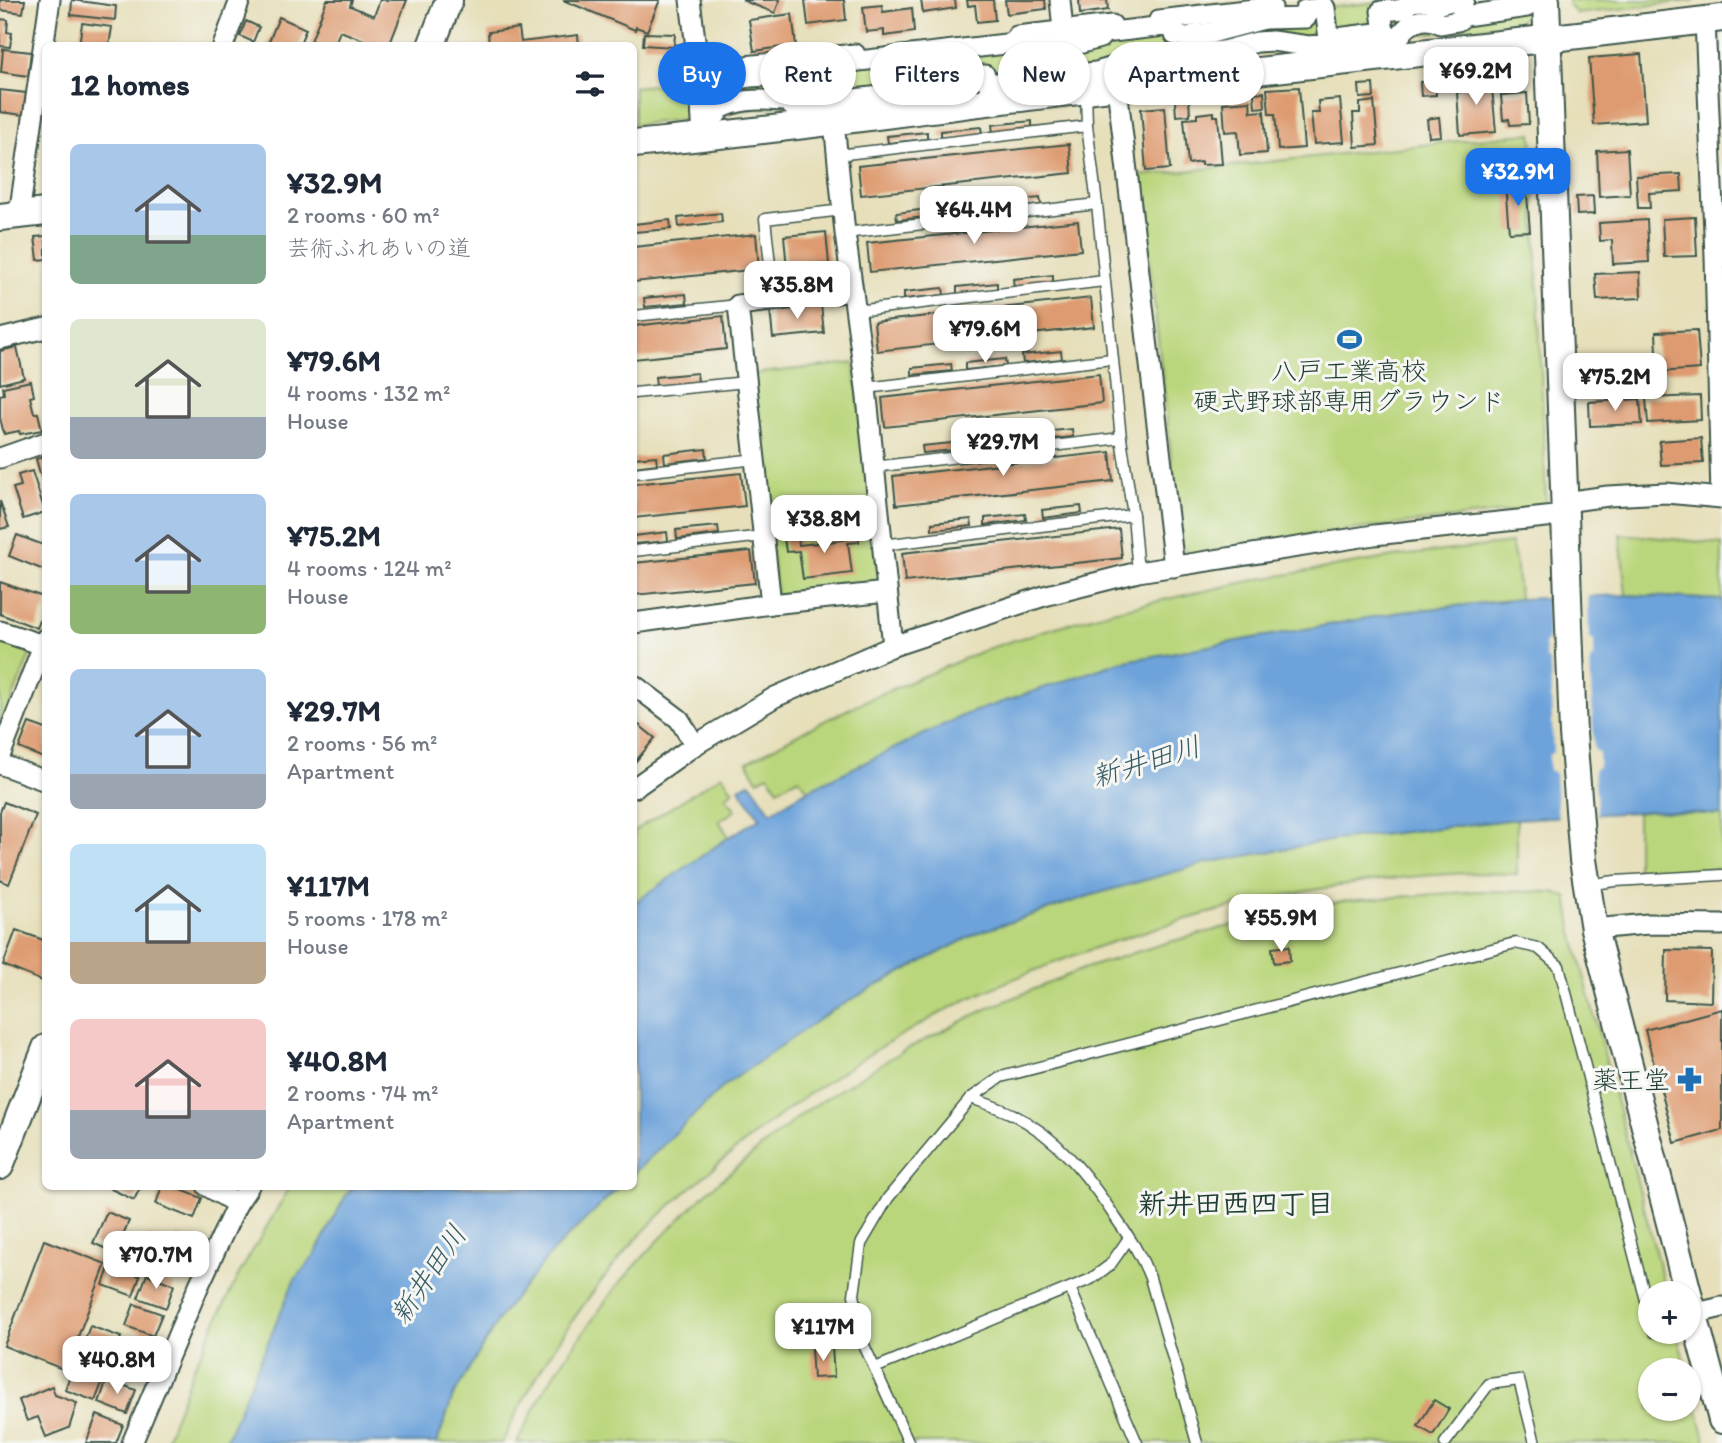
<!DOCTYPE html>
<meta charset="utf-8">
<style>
body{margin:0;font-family:Itim,"Klee One",sans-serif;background:#f6f6f7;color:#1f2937;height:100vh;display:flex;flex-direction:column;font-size:26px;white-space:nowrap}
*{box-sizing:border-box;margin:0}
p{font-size:23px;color:#747a83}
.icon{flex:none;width:38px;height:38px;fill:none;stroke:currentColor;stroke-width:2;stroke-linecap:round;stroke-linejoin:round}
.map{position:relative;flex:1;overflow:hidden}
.sheet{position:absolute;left:42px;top:42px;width:595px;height:1148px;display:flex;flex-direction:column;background:#fff;border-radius:10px;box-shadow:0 2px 5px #0004}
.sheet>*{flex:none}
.banner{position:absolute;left:658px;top:42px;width:665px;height:63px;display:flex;gap:14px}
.controls{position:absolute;left:1638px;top:1281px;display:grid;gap:14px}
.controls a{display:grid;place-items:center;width:63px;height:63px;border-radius:50%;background:#fff;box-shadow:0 2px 5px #0004;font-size:35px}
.price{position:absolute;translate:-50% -60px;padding:0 16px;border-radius:14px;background:#fff;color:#222;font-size:23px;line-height:46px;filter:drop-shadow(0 2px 4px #0008)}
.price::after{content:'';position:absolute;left:50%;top:42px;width:21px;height:16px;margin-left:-10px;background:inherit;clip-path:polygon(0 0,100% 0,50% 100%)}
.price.selected{background:#1a73e8;color:#fff}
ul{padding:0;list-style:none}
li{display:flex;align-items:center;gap:21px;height:175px;padding:0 28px}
li span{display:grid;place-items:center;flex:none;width:196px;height:140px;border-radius:10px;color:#555}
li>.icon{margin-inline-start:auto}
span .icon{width:84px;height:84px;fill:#fffc;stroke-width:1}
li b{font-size:30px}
h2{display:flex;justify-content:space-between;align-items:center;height:84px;padding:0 28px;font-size:30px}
.tag{padding:0 24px;border-radius:32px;background:#fff;box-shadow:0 2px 5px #0004;font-size:24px;line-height:63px}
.tag.selected{background:#1a73e8;color:#fff}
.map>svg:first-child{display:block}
.green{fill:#bad67b;stroke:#6c8a58;stroke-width:2}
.water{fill:#6da3da;stroke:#467087;stroke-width:2}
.pier{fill:#e6dfba}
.building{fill:#de9b71}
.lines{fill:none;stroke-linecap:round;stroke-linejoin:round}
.lane-casing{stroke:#3d5548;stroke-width:13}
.street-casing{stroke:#3d5548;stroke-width:23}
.secondary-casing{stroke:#3d5548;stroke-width:30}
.lane{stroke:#fff;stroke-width:10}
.street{stroke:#fff;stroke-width:19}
.secondary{stroke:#fff;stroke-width:26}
.labels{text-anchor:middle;stroke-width:6;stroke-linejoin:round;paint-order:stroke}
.poi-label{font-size:26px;fill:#1f3d34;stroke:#f6f6f2}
.water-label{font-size:28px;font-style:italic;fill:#365c66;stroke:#f6f6f2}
.neighbourhood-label{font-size:28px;font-weight:bold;fill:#1f3d34;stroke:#f6f6f2}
</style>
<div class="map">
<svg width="1722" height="1443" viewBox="0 0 1722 1443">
<rect width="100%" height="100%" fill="#f6f6f2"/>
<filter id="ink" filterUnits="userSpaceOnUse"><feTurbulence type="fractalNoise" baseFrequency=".0143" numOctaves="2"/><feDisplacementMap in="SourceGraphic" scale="14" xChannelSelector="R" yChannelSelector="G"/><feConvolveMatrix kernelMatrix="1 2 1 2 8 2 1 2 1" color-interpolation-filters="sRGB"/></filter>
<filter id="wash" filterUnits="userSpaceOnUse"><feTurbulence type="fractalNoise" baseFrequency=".00686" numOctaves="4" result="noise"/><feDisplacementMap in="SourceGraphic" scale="28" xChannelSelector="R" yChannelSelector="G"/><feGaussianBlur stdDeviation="1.57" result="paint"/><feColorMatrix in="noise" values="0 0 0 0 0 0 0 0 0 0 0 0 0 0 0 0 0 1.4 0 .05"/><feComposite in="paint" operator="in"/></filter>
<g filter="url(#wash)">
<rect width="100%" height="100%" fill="#e6dfba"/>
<g class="green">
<path d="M1396,0H1526L1527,14L1518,23L1037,79L714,114L717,77Z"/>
<path d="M1568,0H1696L1577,14L1568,4Z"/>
<path d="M690,81L693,112L684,119L634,125V87Z"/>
<path d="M1532,133L1546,502L1540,508L1289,537L1190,555L1181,546L1140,176Z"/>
<path d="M854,363L881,585L777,598L751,374Z"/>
<path d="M1620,534L1722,544V600L1626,595Z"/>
<path d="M1511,543L1517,568L1519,599L1401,612L1120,662L964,715L808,790L799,778L778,789L768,775L758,780L747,762L798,734L867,700L987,649L1043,631L1112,611L1260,579L1400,556Z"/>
<path d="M0,637L25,646L30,655L0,730Z"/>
<path d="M722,775L733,791L725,797L736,810L719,821L729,837L634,903V831Z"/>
<path d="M1655,811L1722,815V869L1637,873V813Z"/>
<path d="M1517,819V874C1495,874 1472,872 1450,874C1287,883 1118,931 970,998C953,1006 937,1015 921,1024C854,1061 792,1103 733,1152C696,1183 656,1215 625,1252C578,1307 532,1377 502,1443H437L453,1396L503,1312L552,1251L619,1187L634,1186V1173L723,1086L831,1011L883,982L977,933L1092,895L1206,863L1335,840Z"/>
<path d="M1479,891L1553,892L1567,897L1573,933L1666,1293H1650V1332H1676L1687,1370H1650V1409H1689V1378L1706,1443H517L543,1392L563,1361L616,1287L656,1243L708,1191L807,1110L901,1052L984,1010L1083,969L1162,944L1280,913L1345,901Z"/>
<path d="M290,1187H353L345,1197L314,1256L294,1281L225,1443H165L193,1369L239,1274Z"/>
</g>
<g class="water">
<path d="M1626,595L1722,600V815L1655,811L1517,819L1335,840L1206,863L1092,895L977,933L883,982L831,1011L724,1086L634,1173V903L729,837L760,818L739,788L750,782L771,812L808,790L964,715L1120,662L1401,612L1519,599Z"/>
<path d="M353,1186L619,1187L553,1251L503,1312L453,1396L437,1443H225L294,1281L314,1256L345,1197Z"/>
</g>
<path class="pier" d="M1588,593L1589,638L1594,641V657L1590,660L1594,749L1599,753V766L1594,770L1598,819L1558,821L1555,773L1549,770V755L1553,752L1550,662L1546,658L1544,644L1548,640L1547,595Z"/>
<g id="blocks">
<g class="building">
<path d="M0,0H25L23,13L0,10Z"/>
<path d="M72,0L116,6L115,20L71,15Z"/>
<path d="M327,0H352L350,6L374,16L380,0H407L389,46H362L364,40L340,31L334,46H309Z"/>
<path d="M563,0H660L647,31L636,27L635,30Z"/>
<path d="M742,0H780L775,13Z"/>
<path d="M805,0H844L846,20L808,25Z"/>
<path d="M921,0H955L956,8L923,13Z"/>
<path d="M967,0H993L995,20L977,22L975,5L968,6Z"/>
<path d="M1005,0H1045L1046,9L1007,14Z"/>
<path d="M1079,0H1107L1108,10L1080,14Z"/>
<path d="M882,5L883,12L912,8L914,32L884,36V30L866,32L863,7Z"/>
<path d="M792,14L796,45L754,51L749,20Z"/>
<path d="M279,17L306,29L299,46H267Z"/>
<path d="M0,19L8,20L7,32L12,33L10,47L0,46Z"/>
<path d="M246,21L259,27L253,42L240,36Z"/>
<path d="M82,23L112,27L109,46H79Z"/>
<path d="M519,28L521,42L578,35L579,46H489L488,32Z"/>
<path d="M644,33L675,34L674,47L643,45Z"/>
<path d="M3,49L31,52L28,76L1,72Z"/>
<path d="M1641,54L1646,121L1594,125L1589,58Z"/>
<path d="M908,66L910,79L898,80L896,68Z"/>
<path d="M1491,77L1496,132L1460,135L1457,92H1462L1461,79Z"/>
<path d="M1435,81L1436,95L1421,96L1420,82Z"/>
<path d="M1373,84L1374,97L1360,98L1359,85Z"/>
<path d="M1299,87L1304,148L1278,150L1275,114H1269L1267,89Z"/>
<path d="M0,90L26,93L23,115L0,112Z"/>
<path d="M1264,92L1265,107L1255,108L1254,93Z"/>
<path d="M1527,93L1529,124L1510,125L1509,119L1503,120L1501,95Z"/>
<path d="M1340,99L1344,142L1314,144L1311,113H1319L1318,101Z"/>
<path d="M1189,100L1190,115L1176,116L1175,101Z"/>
<path d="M1250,101L1251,112L1264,111L1267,153L1240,155L1238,131L1225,132L1223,103Z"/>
<path d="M1374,101L1378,145L1355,147L1353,113H1360V103Z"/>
<path d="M1165,107L1170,169L1146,171L1141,109Z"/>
<path d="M1214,112V116H1218L1222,164L1201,165V162L1188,164L1184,119L1197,118V114Z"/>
<path d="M1439,117L1441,136L1429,137L1427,119Z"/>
<path d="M1032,121V128L993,132L992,125Z"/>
<path d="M981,127L982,134L941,138V131Z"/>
<path d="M927,132V139L888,143L887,136Z"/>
<path d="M1069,144L1072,173L861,195L858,166Z"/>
<path d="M1627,149L1630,195L1599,197L1597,151Z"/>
<path d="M1681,174L1682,191L1649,193L1650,208H1638L1636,176Z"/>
<path d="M1526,183L1530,231L1509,232L1505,184Z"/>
<path d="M1593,196L1594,214L1577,215L1576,197Z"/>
<path d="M1040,198L1041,205L1002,209L1001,202Z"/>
<path d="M990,204V210L950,215L949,208Z"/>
<path d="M936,208V216L897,220L896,213Z"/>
<path d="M721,213L722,222L679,227L678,218Z"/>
<path d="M1695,217L1697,256L1664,257L1662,219Z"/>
<path d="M670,220L671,229L634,232V224Z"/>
<path d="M1647,220L1649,262L1613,264L1612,240L1600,241L1599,223Z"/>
<path d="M1078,221L1081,250L870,272L867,243Z"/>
<path d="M826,232L829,264L787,268L784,236Z"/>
<path d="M756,234L759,269L634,282V247Z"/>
<path d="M46,236V259L38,260L35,237Z"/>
<path d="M1640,272L1641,298L1597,300L1595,274Z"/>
<path d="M1053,275V283L1014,287L1013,279Z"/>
<path d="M997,283V290L957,294V287Z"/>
<path d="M943,288L944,295L904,299V292Z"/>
<path d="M686,294L687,303L645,307L644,298Z"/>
<path d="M1091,298L1094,327L877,351L874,322Z"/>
<path d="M821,304L824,333L773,338L770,310Z"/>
<path d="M723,316L726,349L634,359V326Z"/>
<path d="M1697,330L1700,369L1658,372L1656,332Z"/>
<path d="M17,347L24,378L0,384V351Z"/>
<path d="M1061,351L1062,359L1023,363L1022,355Z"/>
<path d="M1005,359L1006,366L965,370V363Z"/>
<path d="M951,364L952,371L912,375V368Z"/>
<path d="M697,373L698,382L656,386L655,377Z"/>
<path d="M1099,374L1102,403L885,427L882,398Z"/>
<path d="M1663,378L1664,392L1632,393L1631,379Z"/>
<path d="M31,381L34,396L30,397L34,413H38L42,430L20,434L19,431L4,434L0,418V395L4,394L3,387Z"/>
<path d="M1700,396L1701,420L1648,423L1646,398Z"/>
<path d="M1640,399L1642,424L1590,426L1589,402Z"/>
<path d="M1072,429L1073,437L1033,441V433Z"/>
<path d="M1016,437V444L976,448V441Z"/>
<path d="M1701,438L1703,463L1661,465L1659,441Z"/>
<path d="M962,442L963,449L923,453L922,446Z"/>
<path d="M706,449L707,458L665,463L664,454Z"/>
<path d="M1110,452L1113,481L896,505L893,476Z"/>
<path d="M46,456V475L41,477L36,459Z"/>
<path d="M656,456L657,464L634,467V458Z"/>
<path d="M32,471L45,512L23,519L13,488L21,486L18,475Z"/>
<path d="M741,473L745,506L634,518V484Z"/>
<path d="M0,501L9,527L0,529Z"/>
<path d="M1081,506L1082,513L1043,518L1042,510Z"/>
<path d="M1025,514L1026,520L985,525V518Z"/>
<path d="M971,519L972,526L932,530V523Z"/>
<path d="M718,526L719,534L677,539L676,530Z"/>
<path d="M858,527L859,542L848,543L852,573L803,579L799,551L786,552L784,538L798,537L799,545L817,543L816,534L827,533L828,542L848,539L846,528Z"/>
<path d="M1119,529L1122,558L905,582L902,553Z"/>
<path d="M667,532L668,541L634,544V536Z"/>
<path d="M17,535L46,546V571L9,556Z"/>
<path d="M751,551L755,583L634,595V563Z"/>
<path d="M0,582L46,598V605L37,628L0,614Z"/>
<path d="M634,721L655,738L636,761L634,759Z"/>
<path d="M29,723L46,729V759L19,748Z"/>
<path d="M4,802L36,815L9,884L0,880V812Z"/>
<path d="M16,930L46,941V972L42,981L3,965Z"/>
<path d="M1289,946L1290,961L1274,963L1272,948Z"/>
<path d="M1666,950L1712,951L1711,1002L1665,1000Z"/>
<path d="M1722,1009V1130L1675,1143L1645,1030Z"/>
<path d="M112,1186H141L134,1200L111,1189Z"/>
<path d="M162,1186H171L202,1198L194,1219L156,1204Z"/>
<path d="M107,1212L129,1221L115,1253L93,1243Z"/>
<path d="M148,1236L169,1244L158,1274L140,1267L143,1257L140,1256Z"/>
<path d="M177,1236L200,1245L191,1268L168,1259Z"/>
<path d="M44,1240L106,1264L65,1370L4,1346Z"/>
<path d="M110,1265L140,1276L133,1296L103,1285Z"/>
<path d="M147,1274L174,1285L166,1308L138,1298Z"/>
<path d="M134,1304L162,1314L153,1336L126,1326Z"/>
<path d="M90,1326L121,1337L112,1362L81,1350Z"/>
<path d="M832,1347L834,1377L813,1378L811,1349Z"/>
<path d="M73,1367L104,1378L95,1401L65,1390Z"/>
<path d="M107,1379L136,1390L127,1414L99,1403Z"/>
<path d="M52,1386L55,1395L77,1403L69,1428L46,1437L38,1417L27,1421L19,1400Z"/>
<path d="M1434,1400L1449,1409L1433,1435L1418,1426Z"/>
<path d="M97,1415L123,1425L116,1443H86Z"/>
</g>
</g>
</g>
<g filter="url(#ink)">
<use href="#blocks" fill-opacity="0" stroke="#3d5548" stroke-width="2"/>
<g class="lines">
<defs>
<g id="lane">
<path d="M1086,90L1087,126L1097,204L1121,438L1133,515L1138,572"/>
<path d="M837,155L1087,126"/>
<path d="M845,233L1097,204"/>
<path d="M774,300L765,219L843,210"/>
<path d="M856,311L1104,281"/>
<path d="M634,316L738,305"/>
<path d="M866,388L1112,359"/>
<path d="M634,393L746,382"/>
<path d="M873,467L1121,438"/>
<path d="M634,473L756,459"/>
<path d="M882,545L1133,515"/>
<path d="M634,551L763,536"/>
<path d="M1601,883L1615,881L1722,875"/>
<path d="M971,1098C985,1103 999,1108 1012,1114C1058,1137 1087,1175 1115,1217C1129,1237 1141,1254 1150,1278L1197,1443"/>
<path d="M1070,1288L1137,1443"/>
<path d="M1654,1332H1655"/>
<path d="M875,1368L1091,1279L1110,1265L1129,1238"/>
<path d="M909,1443L863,1343L854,1295L861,1244L888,1198L971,1098L1001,1077L1515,943L1538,948L1559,966L1650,1316"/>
<path d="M1445,1443L1489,1384L1519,1380L1535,1443"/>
</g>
<g id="street">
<path d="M690,0L699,71L703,138"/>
<path d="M1060,0L1063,30"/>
<path d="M1464,0L1459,4L1451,1L1436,5L1430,0L1410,2C1404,13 1392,9 1381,11L1384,32L1329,39L1325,8L1305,10L1306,18L1264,19L1211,33L1194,35L1189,38L1175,35L1173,25L1104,33L1100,38L1057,50L1031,49V41L842,63L844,76L795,78L783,75L750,77L730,80L710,89L714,114H717V111C738,97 763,100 787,101L792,106L916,92L922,84L968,75H985L988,84L1096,72L1113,67L1142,64L1143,66L1177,62V56L1223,51L1257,42L1272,41L1309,46L1400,36C1408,22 1426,15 1441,24L1458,21L1465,16L1527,7L1526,0"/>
<path d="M1159,20L1272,7"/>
<path d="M1705,20L1715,256L1721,498"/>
<path d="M1017,36L1112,25"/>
<path d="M223,46L240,0"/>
<path d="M699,71L855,54"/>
<path d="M1117,87L1174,567"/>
<path d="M834,122L845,233L866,388L893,646"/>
<path d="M19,215L50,0"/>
<path d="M0,339L46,328"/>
<path d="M0,458L46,442"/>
<path d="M1565,502L1608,496L1666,493L1722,498"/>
<path d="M771,604L738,305L853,291"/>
<path d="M634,623L771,604L887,592"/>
<path d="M0,631L43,645"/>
<path d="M634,685L679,719L695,745"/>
<path d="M0,756L46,638"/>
<path d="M0,764L46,781"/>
<path d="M634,788L695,745L775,697L893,646L1044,596L1138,572L1374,535L1565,515"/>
<path d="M1594,929L1648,924L1722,925"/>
<path d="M207,1186L237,1204"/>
<path d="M1693,1314L1722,1307"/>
<path d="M132,1443L199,1285L237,1204L249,1186"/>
</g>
<g id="secondary">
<path d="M1546,0L1573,734L1583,860L1594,929L1688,1293"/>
<path d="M431,46L449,0"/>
<path d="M634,144C785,130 936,107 1087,90C1299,66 1511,44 1722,18"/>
<path d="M0,217L46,212"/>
<path d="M0,1166L46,1048"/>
<path d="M1689,1297L1722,1420"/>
</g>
</defs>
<use href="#lane" class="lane-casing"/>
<use href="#street" class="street-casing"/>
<use href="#secondary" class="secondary-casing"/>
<use href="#lane" class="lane"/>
<use href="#street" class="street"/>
<use href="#secondary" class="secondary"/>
</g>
</g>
<defs>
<symbol id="stadium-bare" viewBox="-9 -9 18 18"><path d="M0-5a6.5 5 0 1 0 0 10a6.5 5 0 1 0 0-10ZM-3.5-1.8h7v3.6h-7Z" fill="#1f6fb2" stroke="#f6f6f2" stroke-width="2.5" paint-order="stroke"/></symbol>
<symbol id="pharmacy-bare" viewBox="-9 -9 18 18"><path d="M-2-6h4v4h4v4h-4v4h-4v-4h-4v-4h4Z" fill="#1f6fb2" stroke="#f6f6f2" stroke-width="2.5" paint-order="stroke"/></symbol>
</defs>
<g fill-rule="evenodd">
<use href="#stadium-bare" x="1332" y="322" width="35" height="35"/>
<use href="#pharmacy-bare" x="1672" y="1062" width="35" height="35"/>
</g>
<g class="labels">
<g class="poi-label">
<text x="1349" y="380">八戸工業高校<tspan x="1349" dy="30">硬式野球部専用グラウンド</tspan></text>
<text x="1670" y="1089" text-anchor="end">薬王堂</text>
</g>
<g class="water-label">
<text transform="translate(1146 761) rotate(-17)" y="10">新井田川</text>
<text transform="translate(428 1274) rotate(-56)" y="10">新井田川</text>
</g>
<g class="neighbourhood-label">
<text x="1236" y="1213">新井田西四丁目</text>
</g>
</g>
</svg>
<div class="controls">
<a>+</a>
<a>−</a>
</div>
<b class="price" style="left:1476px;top:107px">¥69.2M</b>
<b class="price selected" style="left:1518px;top:208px">¥32.9M</b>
<b class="price" style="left:974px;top:246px">¥64.4M</b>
<b class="price" style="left:797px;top:321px">¥35.8M</b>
<b class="price" style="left:985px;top:365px">¥79.6M</b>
<b class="price" style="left:1615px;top:413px">¥75.2M</b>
<b class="price" style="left:1003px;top:478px">¥29.7M</b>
<b class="price" style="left:824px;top:555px">¥38.8M</b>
<b class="price" style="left:1281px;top:954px">¥55.9M</b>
<b class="price" style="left:156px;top:1291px">¥70.7M</b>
<b class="price" style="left:823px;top:1363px">¥117M</b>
<b class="price" style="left:117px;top:1396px">¥40.8M</b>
<div class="banner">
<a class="tag selected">Buy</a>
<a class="tag">Rent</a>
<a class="tag">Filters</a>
<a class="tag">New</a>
<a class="tag">Apartment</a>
</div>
<section class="sheet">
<h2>12 homes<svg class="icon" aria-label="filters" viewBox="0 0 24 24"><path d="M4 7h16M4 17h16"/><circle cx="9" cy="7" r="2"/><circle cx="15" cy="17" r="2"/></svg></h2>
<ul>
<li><span style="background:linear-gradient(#a9c7e8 65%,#7fa58c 0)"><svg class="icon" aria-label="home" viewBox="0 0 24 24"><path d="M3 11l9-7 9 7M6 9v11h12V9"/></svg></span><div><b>¥32.9M</b><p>2 rooms · 60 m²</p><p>芸術ふれあいの道</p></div></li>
<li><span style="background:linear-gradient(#dfe7d0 70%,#9aa5b1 0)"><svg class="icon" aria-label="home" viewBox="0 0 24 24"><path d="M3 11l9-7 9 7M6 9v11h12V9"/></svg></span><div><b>¥79.6M</b><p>4 rooms · 132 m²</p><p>House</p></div></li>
<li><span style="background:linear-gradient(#a9c7e8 65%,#8fb573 0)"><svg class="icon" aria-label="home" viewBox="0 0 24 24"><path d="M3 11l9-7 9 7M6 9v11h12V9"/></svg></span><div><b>¥75.2M</b><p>4 rooms · 124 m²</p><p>House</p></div></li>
<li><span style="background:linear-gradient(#a9c7e8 75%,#9aa5b1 0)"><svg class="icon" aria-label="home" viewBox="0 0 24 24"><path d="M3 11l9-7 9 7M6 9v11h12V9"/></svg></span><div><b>¥29.7M</b><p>2 rooms · 56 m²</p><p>Apartment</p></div></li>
<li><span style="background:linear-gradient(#bfe0f5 70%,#b9a48a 0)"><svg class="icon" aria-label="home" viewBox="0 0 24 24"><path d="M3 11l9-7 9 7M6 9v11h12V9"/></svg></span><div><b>¥117M</b><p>5 rooms · 178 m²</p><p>House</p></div></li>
<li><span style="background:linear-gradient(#f6c9c9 65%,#9aa5b1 0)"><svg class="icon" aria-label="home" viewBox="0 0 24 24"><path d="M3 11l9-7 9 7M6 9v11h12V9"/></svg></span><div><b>¥40.8M</b><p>2 rooms · 74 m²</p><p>Apartment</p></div></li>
</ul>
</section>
</div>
